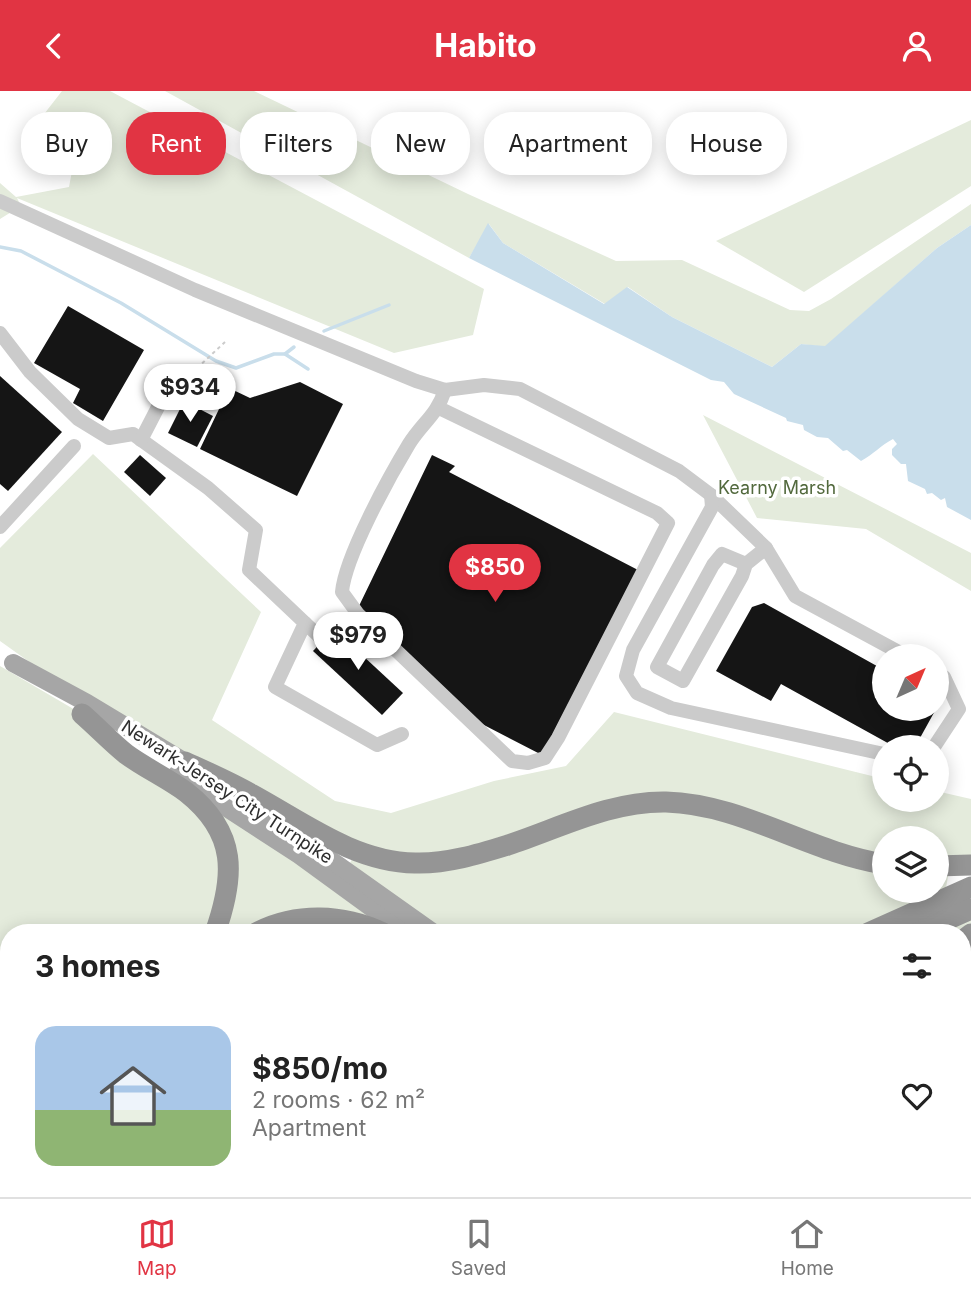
<!DOCTYPE html>
<meta charset="utf-8">
<style>
body{margin:0;font-family:Inter,sans-serif;background:#f6f6f6;color:#222;height:100vh;display:flex;flex-direction:column;font-size:26px;white-space:nowrap}
*{box-sizing:border-box;margin:0}
p{font-size:23px;color:#767676}
.icon{flex:none;width:38px;height:38px;fill:none;stroke:currentColor;stroke-width:2;stroke-linecap:round;stroke-linejoin:round}
.map{position:relative;flex:1;overflow:hidden}
.sheet{position:absolute;left:0px;top:833px;width:971px;height:273px;display:flex;flex-direction:column;background:#fff;border-radius:28px 28px 0 0;box-shadow:0 4px 18px #0003}
.sheet>*{flex:none}
.guide{position:absolute;left:21px;top:21px;width:929px;height:63px;display:flex;gap:14px}
.needle{width:46px;rotate:44deg}
.buttons{position:absolute;left:872px;top:553px;display:grid;gap:14px}
.buttons a{display:grid;place-items:center;width:77px;height:77px;border-radius:50%;background:#fff;box-shadow:0 4px 18px #0003;font-size:35px}
.price{position:absolute;translate:-50% -60px;padding:0 16px;border-radius:24px;background:#fff;color:#222;font-size:23px;line-height:46px;filter:drop-shadow(0 2px 4px #0008)}
.price::after{content:'';position:absolute;left:50%;top:42px;width:21px;height:16px;margin-left:-10px;background:inherit;clip-path:polygon(0 0,100% 0,50% 100%)}
.price.current{background:#e13443;color:#fff}
ul{padding:0;list-style:none}
li{display:flex;align-items:center;gap:21px;height:175px;padding:0 35px}
li span{display:grid;place-items:center;flex:none;width:196px;height:140px;border-radius:21px;color:#555}
li>.icon{margin-inline-start:auto}
span .icon{width:84px;height:84px;fill:#fffc;stroke-width:1}
li b{font-size:30px}
h2{display:flex;justify-content:space-between;align-items:center;height:84px;padding:0 35px;font-size:30px}
.tag{padding:0 24px;border-radius:28px;background:#fff;box-shadow:0 4px 18px #0003;font-size:24px;line-height:63px}
.tag.current{background:#e13443;color:#fff}
header{display:flex;justify-content:space-between;align-items:center;height:91px;padding:0 35px;background:#e13443;color:#fff;font-size:32px;font-weight:700}
.tabs{display:flex;justify-content:space-around;align-items:center;height:98px;border-top:2px solid #e0e0e0;background:#fff;font-size:19px;color:#767676}
.tabs a{display:grid;justify-items:center;gap:4px}
.tabs .current{color:#e13443}
.map>svg:first-child{display:block}
.green{fill:#e4ebdc;fill-rule:evenodd}
.water{fill:#c9deeb}
.lines{fill:none;stroke-linecap:round;stroke-linejoin:round}
.stream{stroke:#c9deeb;stroke-width:3.5}
.building{fill:#151515}
.path{stroke:#cbcbcb;stroke-width:2;stroke-dasharray:3.5 3.5;stroke-linecap:butt}
.minor{stroke:#cbcbcb;stroke-width:14}
.major{stroke:#a6a6a6;stroke-width:18}
.highway{stroke:#959595;stroke-width:21}
.labels{text-anchor:middle;stroke-width:7;stroke-linejoin:round;paint-order:stroke}
.park-label{font-size:18px;fill:#52693d;stroke:#fff}
.street-label{font-size:18px;fill:#2e2e2e;stroke:#fff}
</style>
<header><svg class="icon" aria-label="back" viewBox="0 0 24 24"><path d="M15 5l-7 7 7 7"/></svg>Habito<svg class="icon" aria-label="person" viewBox="0 0 24 24"><circle cx="12" cy="8" r="4"/><path d="M4 21q1-7 8-7t8 7"/></svg></header>
<div class="map">
<svg width="971" height="1106" viewBox="0 0 971 1106">
<rect width="100%" height="100%" fill="#fff"/>
<g class="green">
<path d="M62,0H110L484,198L473,244L394,262L17,107L21,115L0,128V92L16,106L69,96L73,75L34,36Z"/>
<path d="M165,0H254L468,103L616,170L682,169L790,219L809,220L831,208L971,113V134L937,157L825,256L801,253L772,276L672,226L628,196L605,213L503,152L489,133L469,167Z"/>
<path d="M971,29V95L804,201L716,150Z"/>
<path d="M703,324L971,462V500L866,438L757,427Z"/>
<path d="M93,363L261,521L212,629L335,710L391,722L494,690L566,675L614,621L884,688V709H936V700L971,708V774L950,775L944,807L971,822V1106H735L727,1097H962V842H434L347,778L356,760L87,612L0,550V457ZM884,747H936V800H884Z"/>
<path d="M0,575L82,623L406,842H9V1097H702L711,1106H0Z"/>
</g>
<path class="water" d="M488,132L503,152L604,213L627,196L672,226L772,276L801,253L825,255L937,157L971,134V429L947,416L945,407L941,409L932,402L927,403L925,398L908,390L906,373H901L892,364V358L897,353L893,348C881,354 874,363 861,370L847,359L843,360L828,347L817,346L804,339L803,334L787,330L786,327L734,303L724,291L711,289L469,167Z"/>
<g class="lines">
<g class="stream">
<path d="M0,156L21,160L121,212L216,270L236,277L274,263H285L308,278"/>
<path d="M324,240L389,214"/>
<path d="M285,263L294,256"/>
</g>
</g>
<g class="building">
<path d="M68,215L144,259L103,330L73,312L80,298L34,272Z"/>
<path d="M0,285L62,341L8,400L0,393Z"/>
<path d="M300,291L343,313L297,405L200,358L229,297L250,307Z"/>
<path d="M184,310L213,325L197,356L168,342Z"/>
<path d="M140,364L166,387L150,405L124,381Z"/>
<path d="M432,364L455,375L449,381L638,479L542,664L482,633L358,517Z"/>
<path d="M764,512L884,579V618H936L915,656H895L781,593L771,610L716,580L752,516Z"/>
<path d="M334,538L403,602L382,624L313,560Z"/>
</g>
<g class="lines">
<path class="path" d="M184,282L196,278L225,251"/>
<g class="minor">
<path d="M0,110L195,199L416,290L445,299L484,294L520,298L679,380L711,404L766,457L795,505L906,565"/>
<path d="M0,242L30,281L78,328L109,347L133,343L208,397L256,439L249,479L305,532L275,596L377,654L402,643"/>
<path d="M439,317L657,422L668,432L558,647L545,667L528,672L512,670L358,523L342,501C345,466 389,386 409,353C422,332 437,324 445,299"/>
<path d="M141,349L174,285"/>
<path d="M711,404L712,416L633,559L626,585L637,602L671,617L884,663"/>
<path d="M0,436L74,355"/>
<path d="M746,473L722,463L713,474L657,576L683,590L742,485L746,473L766,457"/>
<path d="M305,532L323,549"/>
<path d="M934,656L959,618L944,586L936,582"/>
</g>
<g class="major">
<path d="M13,572L87,612L195,677"/>
<path d="M176,684L299,764L406,842"/>
<path d="M262,720L434,842"/>
<path d="M727,1097L735,1106"/>
</g>
<g class="highway">
<path d="M82,623C97,636 111,651 126,663C145,677 167,687 186,701C238,742 235,785 215,842"/>
<path d="M185,671C207,681 230,691 251,703C303,731 354,771 415,772C447,773 479,763 508,754C560,737 610,710 666,711C742,713 809,761 884,773"/>
<path d="M936,775L971,774"/>
<path d="M256,842C296,821 343,823 383,842"/>
<path d="M868,842L971,796"/>
<path d="M917,842L971,818"/>
<path d="M962,850L971,843"/>
<path d="M656,1097L658,1106"/>
<path d="M702,1097L711,1106"/>
<path d="M759,1097C780,1106 802,1106 823,1097"/>
<path d="M0,1106L49,1097"/>
<path d="M202,1106L247,1097"/>
<path d="M328,1106L348,1097"/>
<path d="M465,1106L468,1097"/>
<path d="M878,1106L879,1097"/>
</g>
</g>
<g class="labels">
<g class="park-label">
<text x="777" y="403">Kearny Marsh</text>
</g>
<g class="street-label">
<text transform="translate(227 701) rotate(33)" y="6">Newark-Jersey City Turnpike</text>
</g>
</g>
</svg>
<div class="buttons">
<a><svg class="needle" viewBox="-14 -14 28 28"><path d="M0-13l5 13h-10z" fill="#e53935"/><path d="M0 13l5-13h-10z" fill="#767676"/></svg></a>
<a><svg class="icon" aria-label="locate" viewBox="0 0 24 24"><circle cx="12" cy="12" r="6"/><path d="M12 2v4M12 18v4M2 12h4M18 12h4"/></svg></a>
<a><svg class="icon" aria-label="layers" viewBox="0 0 24 24"><path d="M12 4l9 5-9 5-9-5zM3 14l9 5 9-5"/></svg></a>
</div>
<b class="price" style="left:190px;top:333px">$934</b>
<b class="price current" style="left:495px;top:513px">$850</b>
<b class="price" style="left:358px;top:581px">$979</b>
<div class="guide">
<a class="tag">Buy</a>
<a class="tag current">Rent</a>
<a class="tag">Filters</a>
<a class="tag">New</a>
<a class="tag">Apartment</a>
<a class="tag">House</a>
</div>
<section class="sheet">
<h2>3 homes<svg class="icon" aria-label="filters" viewBox="0 0 24 24"><path d="M4 7h16M4 17h16"/><circle cx="9" cy="7" r="2"/><circle cx="15" cy="17" r="2"/></svg></h2>
<ul>
<li><span style="background:linear-gradient(#a9c7e8 60%,#8fb573 0)"><svg class="icon" aria-label="home" viewBox="0 0 24 24"><path d="M3 11l9-7 9 7M6 9v11h12V9"/></svg></span><div><b>$850/mo</b><p>2 rooms · 62 m²</p><p>Apartment</p></div><svg class="icon" aria-label="heart" viewBox="0 0 24 24"><path d="M12 20l-8-8c-3-5 5-10 8-4 3-6 11-1 8 4z"/></svg></li>
</ul>
</section>
</div>
<nav class="tabs">
<a class="current"><svg class="icon" aria-label="map" viewBox="0 0 24 24"><path d="M3 6l6-2 6 2 6-2v14l-6 2-6-2-6 2zM9 4v14M15 6v14"/></svg>Map</a>
<a><svg class="icon" aria-label="saved" viewBox="0 0 24 24"><path d="M7 4h10v16l-5-4-5 4z"/></svg>Saved</a>
<a><svg class="icon" aria-label="home" viewBox="0 0 24 24"><path d="M3 11l9-7 9 7M6 9v11h12V9"/></svg>Home</a>
</nav>
